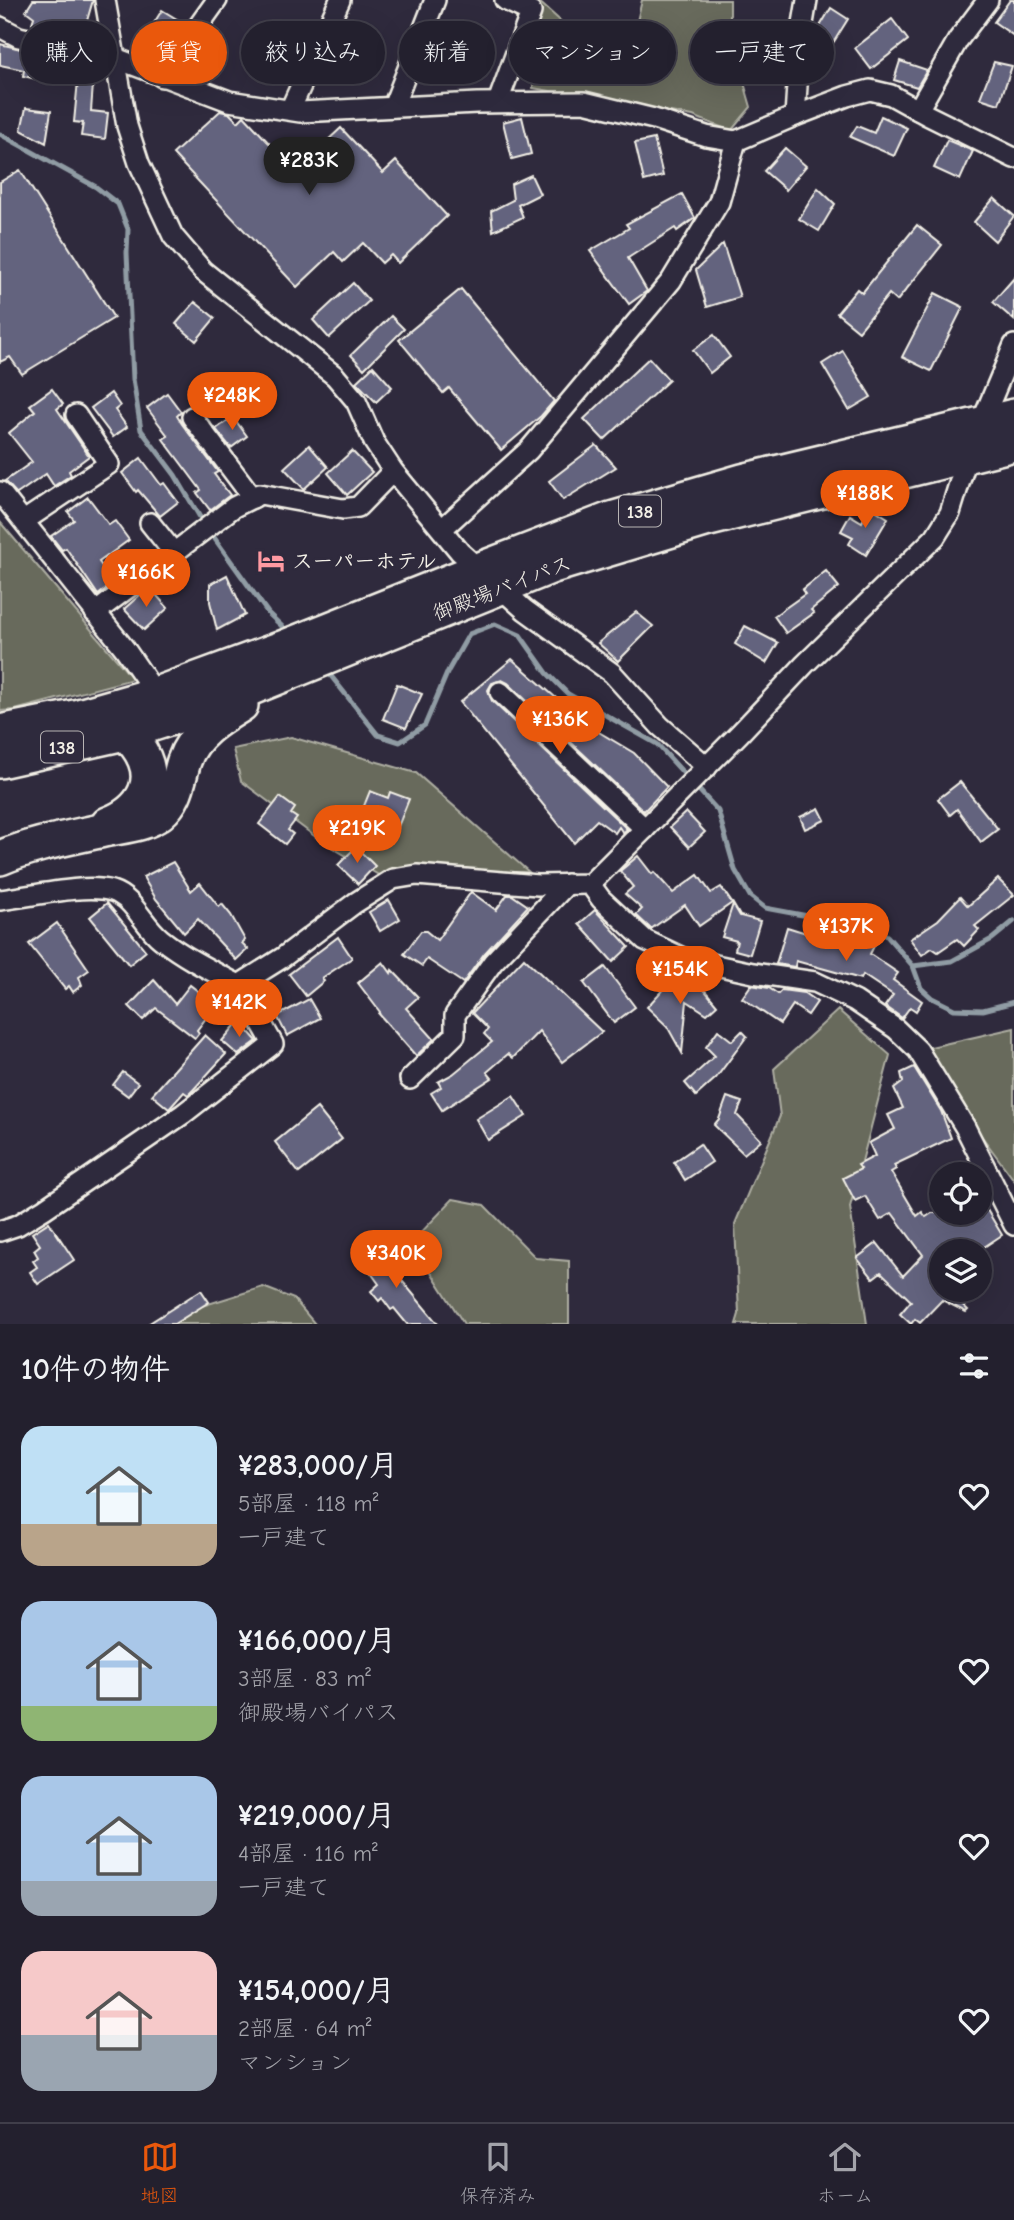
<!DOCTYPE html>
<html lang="ja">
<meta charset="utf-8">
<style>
body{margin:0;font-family:"Comic Neue","Klee One",sans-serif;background:#2f2d3a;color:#f1f3f6;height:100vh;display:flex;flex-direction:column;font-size:26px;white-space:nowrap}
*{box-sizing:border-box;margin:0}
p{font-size:23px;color:#a3a3aa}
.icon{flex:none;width:38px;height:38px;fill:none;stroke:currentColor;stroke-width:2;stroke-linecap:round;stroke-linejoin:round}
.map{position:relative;height:1324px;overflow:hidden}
.details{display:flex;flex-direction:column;background:#23202e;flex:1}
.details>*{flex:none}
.guide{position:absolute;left:21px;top:21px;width:973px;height:63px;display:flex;gap:14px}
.tools{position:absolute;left:929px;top:1162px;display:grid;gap:14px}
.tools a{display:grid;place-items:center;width:63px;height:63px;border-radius:50%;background:#23202e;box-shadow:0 7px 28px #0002,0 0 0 2px #403e4a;font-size:35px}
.price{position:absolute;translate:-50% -60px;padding:0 16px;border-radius:24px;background:#ea580c;color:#fff;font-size:23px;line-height:46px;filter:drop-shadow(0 2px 4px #0008)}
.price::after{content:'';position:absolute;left:50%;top:42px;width:21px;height:16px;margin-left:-10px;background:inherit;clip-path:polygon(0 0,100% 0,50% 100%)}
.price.selected{background:#222;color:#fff}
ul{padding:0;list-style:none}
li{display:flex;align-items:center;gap:21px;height:175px;padding:0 21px}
li span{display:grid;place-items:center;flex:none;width:196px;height:140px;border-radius:21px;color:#555}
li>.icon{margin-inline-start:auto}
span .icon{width:84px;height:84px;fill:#fffc;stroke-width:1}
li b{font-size:30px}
h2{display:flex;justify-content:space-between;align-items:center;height:84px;padding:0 21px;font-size:30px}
.tag{padding:0 24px;border-radius:32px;background:#23202e;box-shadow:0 7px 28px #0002,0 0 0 2px #403e4a;font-size:24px;line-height:63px}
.tag.selected{background:#ea580c;color:#fff}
.menu{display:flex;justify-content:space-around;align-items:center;height:98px;border-top:2px solid #403e4a;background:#23202e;font-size:19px;color:#a3a3aa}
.menu a{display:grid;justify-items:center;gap:4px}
.menu .selected{color:#ea580c}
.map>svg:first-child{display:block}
.green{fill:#676a5c;stroke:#aeaea2;stroke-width:2}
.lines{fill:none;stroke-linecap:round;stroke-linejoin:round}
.stream{stroke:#909ca4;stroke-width:5}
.building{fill:#64647e;stroke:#f4f1e8;stroke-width:2}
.street-casing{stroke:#f4f1e8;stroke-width:24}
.highway-casing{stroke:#f4f1e8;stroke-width:38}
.street{stroke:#2f2a3d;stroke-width:19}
.highway{stroke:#2f2a3d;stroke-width:33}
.labels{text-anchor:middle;stroke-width:5;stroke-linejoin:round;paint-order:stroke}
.shield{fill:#2f2a3d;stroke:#b9b5b5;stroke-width:2}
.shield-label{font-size:19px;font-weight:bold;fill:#f4f1e8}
.poi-label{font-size:21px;font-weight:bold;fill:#f4f1e8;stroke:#2f2a3d;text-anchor:start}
.street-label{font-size:21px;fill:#f4f1e8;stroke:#2f2a3d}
</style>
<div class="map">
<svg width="1014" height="1324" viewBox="0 0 1014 1324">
<rect width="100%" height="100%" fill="#2f2a3d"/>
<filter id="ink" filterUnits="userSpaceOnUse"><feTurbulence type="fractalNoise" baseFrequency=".0143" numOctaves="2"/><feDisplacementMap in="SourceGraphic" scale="14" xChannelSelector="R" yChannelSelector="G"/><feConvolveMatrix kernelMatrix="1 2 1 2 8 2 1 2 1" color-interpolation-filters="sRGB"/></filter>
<g filter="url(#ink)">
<g class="green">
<path d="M523,0H537L592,49L634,34L642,0H730V34L751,107L731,131L693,116L533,88L535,63L515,16Z"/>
<path d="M0,522L133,679L15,710L0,711Z"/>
<path d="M291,737L416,773L529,872L382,877L321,841L241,781L233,749Z"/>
<path d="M838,1010L890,1055L850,1207L867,1324H736L739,1314L735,1224L780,1116L774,1069Z"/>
<path d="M1014,1028V1180L918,1050Z"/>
<path d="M453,1199L484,1205L536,1258L569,1261V1324H464L412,1242Z"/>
<path d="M263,1287L294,1299L315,1324H152L176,1314Z"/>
</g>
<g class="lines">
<g class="stream">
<path d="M0,134L96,187L118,204L128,229L127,253L133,379L141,430L175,475L204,524"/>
<path d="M210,532L268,613L290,634"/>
<path d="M327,671L378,735L400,742L425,725L448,671L469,634L495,624L520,635L547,673L568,694L657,744L718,811L735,870L750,896L765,908L824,919L867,922L887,936L913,966L921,988L932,998L954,1009L983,1010L1014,1002"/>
<path d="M913,966L952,961L992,939L1014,921"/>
</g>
</g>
<g class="building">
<path d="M33,0H93L82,38L32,23L34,17L26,11Z"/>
<path d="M1010,0H1014V36L994,22Z"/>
<path d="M831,8L848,19L830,48L813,38Z"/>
<path d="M162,10L185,24L160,58L143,48L149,38L146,36Z"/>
<path d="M892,19L908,40L871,69L855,48Z"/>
<path d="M0,44L59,58L55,83L23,76L24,70L0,65Z"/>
<path d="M768,50L785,55L778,78L761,73Z"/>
<path d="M900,61L927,70L917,87L894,80Z"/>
<path d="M994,62L1012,66L999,104L980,98Z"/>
<path d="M79,70L94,71L91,111L108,113L105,139L81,136L83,123L74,122Z"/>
<path d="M26,108L51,111L46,143L21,130Z"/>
<path d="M220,111L229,113L238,122L244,116L295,171L341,128L383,173L396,161L447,216L398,263L391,255L382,263L363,243L343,262L334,252L297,287L173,154Z"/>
<path d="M881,116L907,128L894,156L850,137L857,126L874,133Z"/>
<path d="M522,117L531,154L512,159L503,122Z"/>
<path d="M654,139L663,176L644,181L635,143Z"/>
<path d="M947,140L973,151L960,180L934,168Z"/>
<path d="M785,148L806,166L786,190L764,171Z"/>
<path d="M20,170L114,318L22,374L10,357L0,362V182Z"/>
<path d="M531,175L540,194L518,205L523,217L493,231L491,211L513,200L511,184Z"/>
<path d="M818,188L835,204L819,231L799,219Z"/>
<path d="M682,194L695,218L677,231L675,228L628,258L647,291L629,304L590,251L629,228L626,224Z"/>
<path d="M994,198L1014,216L995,241L974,222Z"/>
<path d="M917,225L942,245L897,301L889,294L859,331L837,313L857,289L862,293Z"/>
<path d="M723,244L740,297L707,307L696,270Z"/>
<path d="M1014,278V320L993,302Z"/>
<path d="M353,283L369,301L329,338L313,320Z"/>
<path d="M461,289L554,401L541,416L501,450L449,388L443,393L399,340Z"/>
<path d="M935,293L963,307L931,371L902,357Z"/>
<path d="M195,302L215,318L196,341L176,324Z"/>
<path d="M391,316L404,329L364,369L351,355Z"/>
<path d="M714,335L730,357L710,373L693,350Z"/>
<path d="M843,351L871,397L849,410L822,364Z"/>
<path d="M649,358L669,380L604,440L584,419Z"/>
<path d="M373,366L392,387L376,402L356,382Z"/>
<path d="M52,389L63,404L57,409L89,456L69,471L71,475L54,486L46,474L17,494L5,481L32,462L9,433L35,411L30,405Z"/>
<path d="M111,393L120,406L115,410L127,427L113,437L91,408Z"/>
<path d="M167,393L181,412L177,416L182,424L218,472L214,474L230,495L210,510L197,493L201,490L163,439L168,436L147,408Z"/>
<path d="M233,417L247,436L231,448L216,429Z"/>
<path d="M309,445L328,467L304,489L284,468Z"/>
<path d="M596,445L616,467L563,500L549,481Z"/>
<path d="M352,451L372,472L347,495L328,473Z"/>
<path d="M141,458L161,485L164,483L178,502L160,516L138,490L136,492L122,473Z"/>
<path d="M88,497L109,525L115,521L129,540L99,562L114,583L98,595L66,548L62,550L51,536L74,520L68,512Z"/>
<path d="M875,510L888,518L866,555L849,544L853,537L841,531L850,515L862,522L867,512Z"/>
<path d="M826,571L839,587L811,610L814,613L786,633L774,616L805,594L802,590Z"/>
<path d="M227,575L245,615L217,630L210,602V584Z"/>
<path d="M149,587L168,608L144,630L124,609Z"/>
<path d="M636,612L653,626L618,661L598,643Z"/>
<path d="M745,626L778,643L766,663L735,644Z"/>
<path d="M512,659L564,705L560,712L589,732L592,728L634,753L667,787L644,811L508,683L502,680L492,683L488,690L492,701L627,829L623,833L619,827L615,833L597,820L574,843L460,702Z"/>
<path d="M397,684L422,694L406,728L383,719Z"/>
<path d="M960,782L998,829L981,842L957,809L950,815L938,799Z"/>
<path d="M370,791L388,798L390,792L409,799L397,829L378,821L379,818L362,811Z"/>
<path d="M280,797L295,808L291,814L297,818L288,830L293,834L285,844L259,824Z"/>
<path d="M819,808L825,820L805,829L800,817Z"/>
<path d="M686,812L705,832L689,847L670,827Z"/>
<path d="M356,847L375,866L358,884L338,865Z"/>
<path d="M638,856L652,874L654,872L673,893L698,875L711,893L721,887L732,903L699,926L685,905L651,929L636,915L642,909L625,894L633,887L620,871Z"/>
<path d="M173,862L191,891L200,883L219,907L222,904L231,915L245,940L242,943L248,949L236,960L198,919L184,933L156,899L143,877Z"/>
<path d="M998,879L1014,895L975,926L979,930L964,946L957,939L938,952L932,948L922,955L910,939L938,920L960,897L968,906Z"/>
<path d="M471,892L496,910L507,895H512L528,906L484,954L463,983L427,959L422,966L404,954L421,931H426L437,940Z"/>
<path d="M389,900L400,919L380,931L369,912Z"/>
<path d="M107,903L146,951L129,965L90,917Z"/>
<path d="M733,904L740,916L760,921L750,954L735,950L737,941L722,937Z"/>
<path d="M595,910L629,947L613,962L579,924Z"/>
<path d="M57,923L89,970L79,977L82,985L73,992L69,986L65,989L29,944Z"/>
<path d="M787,927L816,936L818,931L847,940L849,934L875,944L870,954L898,973L893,980L922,1001L916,1011L910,1007L902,1018L885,1006L893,995L863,975L861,979L796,961L795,967L776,964Z"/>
<path d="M338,937L352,958L322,978L324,981L306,996L289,974Z"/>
<path d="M524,958L602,1032L562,1062L539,1031L513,1058L508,1054L487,1072L492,1078L442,1110L431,1093L441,1087L438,1082L453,1074L492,1042L484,1034L488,1029L472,1013Z"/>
<path d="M383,962L391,973L392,970L418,997L406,1008L434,1039L416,1056L379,1014L380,1012L358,983Z"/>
<path d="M605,967L635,1007L614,1023L584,983Z"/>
<path d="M676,975L690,986L696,980L717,1005L707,1014L687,1001L682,1053L667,1026L647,1007Z"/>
<path d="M154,980L175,1004L190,985L216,1005L197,1030L199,1033L195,1038L156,1008L143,1020L129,1006Z"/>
<path d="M751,985L769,988L778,994L782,990L804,993L817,1002L808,1015L793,1005L780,1024L742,998Z"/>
<path d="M309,999L320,1018L287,1036L277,1016Z"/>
<path d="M239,1021L257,1041L238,1055L222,1041Z"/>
<path d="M718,1030L732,1041L742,1031L747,1036L716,1078L696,1096L685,1083L715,1056L706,1047Z"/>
<path d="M205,1035L226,1054L193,1090L188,1095L184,1092L169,1109L152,1095Z"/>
<path d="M914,1067L941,1111L951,1138L894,1165L896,1169L891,1172L917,1216L922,1212L926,1217L932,1213H980V1208L984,1205L1002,1235L978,1251H942V1290H947L968,1310L966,1312L942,1300L920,1323L915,1319L911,1324L900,1314L911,1301L881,1272L873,1278L857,1258L877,1243L903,1276L923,1255L892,1213L880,1220L865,1196L855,1201L843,1178L861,1169L858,1165L875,1156L869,1143L895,1129L888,1115L903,1108L894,1089L903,1082L901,1073Z"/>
<path d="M123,1072L138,1083L128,1096L113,1085Z"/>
<path d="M513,1096L526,1116L488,1140L476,1119Z"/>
<path d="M727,1097L742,1102L737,1115L761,1140L744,1154L714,1125L719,1119Z"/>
<path d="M317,1108L342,1139L299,1173L275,1142Z"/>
<path d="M700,1144L712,1162L685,1180L674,1162Z"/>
<path d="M49,1222L74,1260L38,1284L30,1272L37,1267L33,1261L38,1257L34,1250L40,1245L32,1233Z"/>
<path d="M387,1246L396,1258L388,1264L438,1324H407L394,1308L391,1310L382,1298L379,1301L371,1291L379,1284L364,1263Z"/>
<path d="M201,1290L209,1302L174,1324H148Z"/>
</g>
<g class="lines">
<defs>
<g id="street">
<path d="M105,0L127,126L139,163L173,236L203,271L335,376L356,401L374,442L393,471L460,552L525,610L612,673L660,726L707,767"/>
<path d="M0,27L19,37L115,58L229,101L300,112L477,103L584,102L654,119L706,136L736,141L795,116L847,96L870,90L891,95L927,115L1014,158"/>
<path d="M162,77L217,0"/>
<path d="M498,102L531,12L505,0"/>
<path d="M393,107L435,0"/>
<path d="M290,110L340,0"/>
<path d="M918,110L958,40L988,0"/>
<path d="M795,116L800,41L807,0"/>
<path d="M192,417L253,498"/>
<path d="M0,492L125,649L156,694"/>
<path d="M24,521L109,464L76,415"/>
<path d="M150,523L174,553"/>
<path d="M442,529L529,450L671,281L719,202L736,141"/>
<path d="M95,613L234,507L260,494L343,509L358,507L393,471"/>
<path d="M500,692L645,829"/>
<path d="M590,884L601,899L645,940L683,958L753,973L815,982L855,1001L896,1029L918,1050L965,1127L1014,1225"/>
<path d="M0,900C29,897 85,883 112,891C134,898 143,925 161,939C185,958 212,971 239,985"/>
<path d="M239,985L282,958L355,903L393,879L417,875L538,885L590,884L740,733L805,664L935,537L950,513L968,455L1014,345"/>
<path d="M410,1079L455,1035V1015L493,962L567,884"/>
<path d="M0,1231L18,1225L44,1209L183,1114L273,1044L259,1019L243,1005L239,985"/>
</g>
<g id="highway">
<path d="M106,724C119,727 129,735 137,746C161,779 144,810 108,824"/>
<path d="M0,732L75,717L156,694L282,648L478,570L611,519L742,481L1014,416"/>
<path d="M0,761L125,733L197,710L553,566L705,520L1014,444"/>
<path d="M0,858C33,844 69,838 104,830C122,826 145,825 160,813C177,799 178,780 184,761C193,734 218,719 241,705"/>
</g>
</defs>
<use href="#street" class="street-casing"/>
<use href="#highway" class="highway-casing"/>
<use href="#street" class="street"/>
<use href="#highway" class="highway"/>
</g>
</g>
<defs>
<symbol id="hotel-bare" viewBox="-9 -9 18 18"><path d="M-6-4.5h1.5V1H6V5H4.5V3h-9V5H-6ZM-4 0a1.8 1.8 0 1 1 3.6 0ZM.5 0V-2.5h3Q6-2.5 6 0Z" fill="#ff9aa2" stroke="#2f2a3d" stroke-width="2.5" paint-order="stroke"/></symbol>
</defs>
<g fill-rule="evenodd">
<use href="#hotel-bare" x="252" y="542" width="38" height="38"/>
</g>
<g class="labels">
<g class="shield">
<rect x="619" y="495.5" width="42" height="31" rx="5"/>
<rect x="41" y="731.5" width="42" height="31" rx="5"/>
</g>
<g class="shield-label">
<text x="640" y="518">138</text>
<text x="62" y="754">138</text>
</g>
<g class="poi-label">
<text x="292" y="568">スーパーホテル</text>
</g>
<g class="street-label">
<text transform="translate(502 588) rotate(-21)" y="7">御殿場バイパス</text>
</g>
</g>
</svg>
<div class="tools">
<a><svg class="icon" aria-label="locate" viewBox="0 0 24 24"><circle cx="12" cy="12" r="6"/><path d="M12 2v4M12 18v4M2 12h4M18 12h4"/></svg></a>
<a><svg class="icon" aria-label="layers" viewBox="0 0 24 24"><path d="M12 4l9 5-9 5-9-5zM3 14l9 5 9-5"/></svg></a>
</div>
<b class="price selected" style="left:309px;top:197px">¥283K</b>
<b class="price" style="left:232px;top:432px">¥248K</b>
<b class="price" style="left:865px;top:530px">¥188K</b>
<b class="price" style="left:146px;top:609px">¥166K</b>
<b class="price" style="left:560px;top:756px">¥136K</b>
<b class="price" style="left:357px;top:865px">¥219K</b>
<b class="price" style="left:846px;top:963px">¥137K</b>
<b class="price" style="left:680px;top:1006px">¥154K</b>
<b class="price" style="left:239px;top:1039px">¥142K</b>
<b class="price" style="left:396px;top:1290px">¥340K</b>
<div class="guide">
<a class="tag">購入</a>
<a class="tag selected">賃貸</a>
<a class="tag">絞り込み</a>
<a class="tag">新着</a>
<a class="tag">マンション</a>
<a class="tag">一戸建て</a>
</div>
</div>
<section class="details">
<h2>10件の物件<svg class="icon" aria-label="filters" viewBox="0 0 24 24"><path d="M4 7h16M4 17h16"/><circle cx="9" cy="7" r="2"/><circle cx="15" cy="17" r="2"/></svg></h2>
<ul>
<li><span style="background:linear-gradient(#bfe0f5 70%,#b9a48a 0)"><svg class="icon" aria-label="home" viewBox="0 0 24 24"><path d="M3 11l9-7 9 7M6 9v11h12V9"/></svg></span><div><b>¥283,000/月</b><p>5部屋 · 118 m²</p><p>一戸建て</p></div><svg class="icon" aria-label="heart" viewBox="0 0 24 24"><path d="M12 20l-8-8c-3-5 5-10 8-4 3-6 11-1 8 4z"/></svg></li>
<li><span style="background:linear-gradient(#a9c7e8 75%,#8fb573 0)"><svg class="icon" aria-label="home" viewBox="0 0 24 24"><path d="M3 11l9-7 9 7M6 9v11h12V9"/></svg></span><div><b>¥166,000/月</b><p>3部屋 · 83 m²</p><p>御殿場バイパス</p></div><svg class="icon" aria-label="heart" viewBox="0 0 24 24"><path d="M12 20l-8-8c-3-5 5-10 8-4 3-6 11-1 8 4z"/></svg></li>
<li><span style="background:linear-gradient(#a9c7e8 75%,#9aa5b1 0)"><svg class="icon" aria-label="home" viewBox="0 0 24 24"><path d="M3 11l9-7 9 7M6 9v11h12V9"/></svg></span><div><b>¥219,000/月</b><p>4部屋 · 116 m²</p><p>一戸建て</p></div><svg class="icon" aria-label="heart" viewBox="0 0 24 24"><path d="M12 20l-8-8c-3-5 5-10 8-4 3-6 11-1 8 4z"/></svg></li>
<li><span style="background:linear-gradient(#f6c9c9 60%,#9aa5b1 0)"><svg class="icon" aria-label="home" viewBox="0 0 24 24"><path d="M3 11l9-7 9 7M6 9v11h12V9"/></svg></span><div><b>¥154,000/月</b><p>2部屋 · 64 m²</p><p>マンション</p></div><svg class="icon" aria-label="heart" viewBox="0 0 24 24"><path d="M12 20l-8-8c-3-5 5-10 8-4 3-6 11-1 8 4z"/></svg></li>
</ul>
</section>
<nav class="menu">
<a class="selected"><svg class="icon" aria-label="map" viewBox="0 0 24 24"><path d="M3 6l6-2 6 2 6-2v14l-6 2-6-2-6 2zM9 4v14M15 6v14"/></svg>地図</a>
<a><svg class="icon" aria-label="saved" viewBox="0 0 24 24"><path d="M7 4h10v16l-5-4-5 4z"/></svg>保存済み</a>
<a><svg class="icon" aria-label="home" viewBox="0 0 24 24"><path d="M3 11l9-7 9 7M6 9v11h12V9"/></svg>ホーム</a>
</nav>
